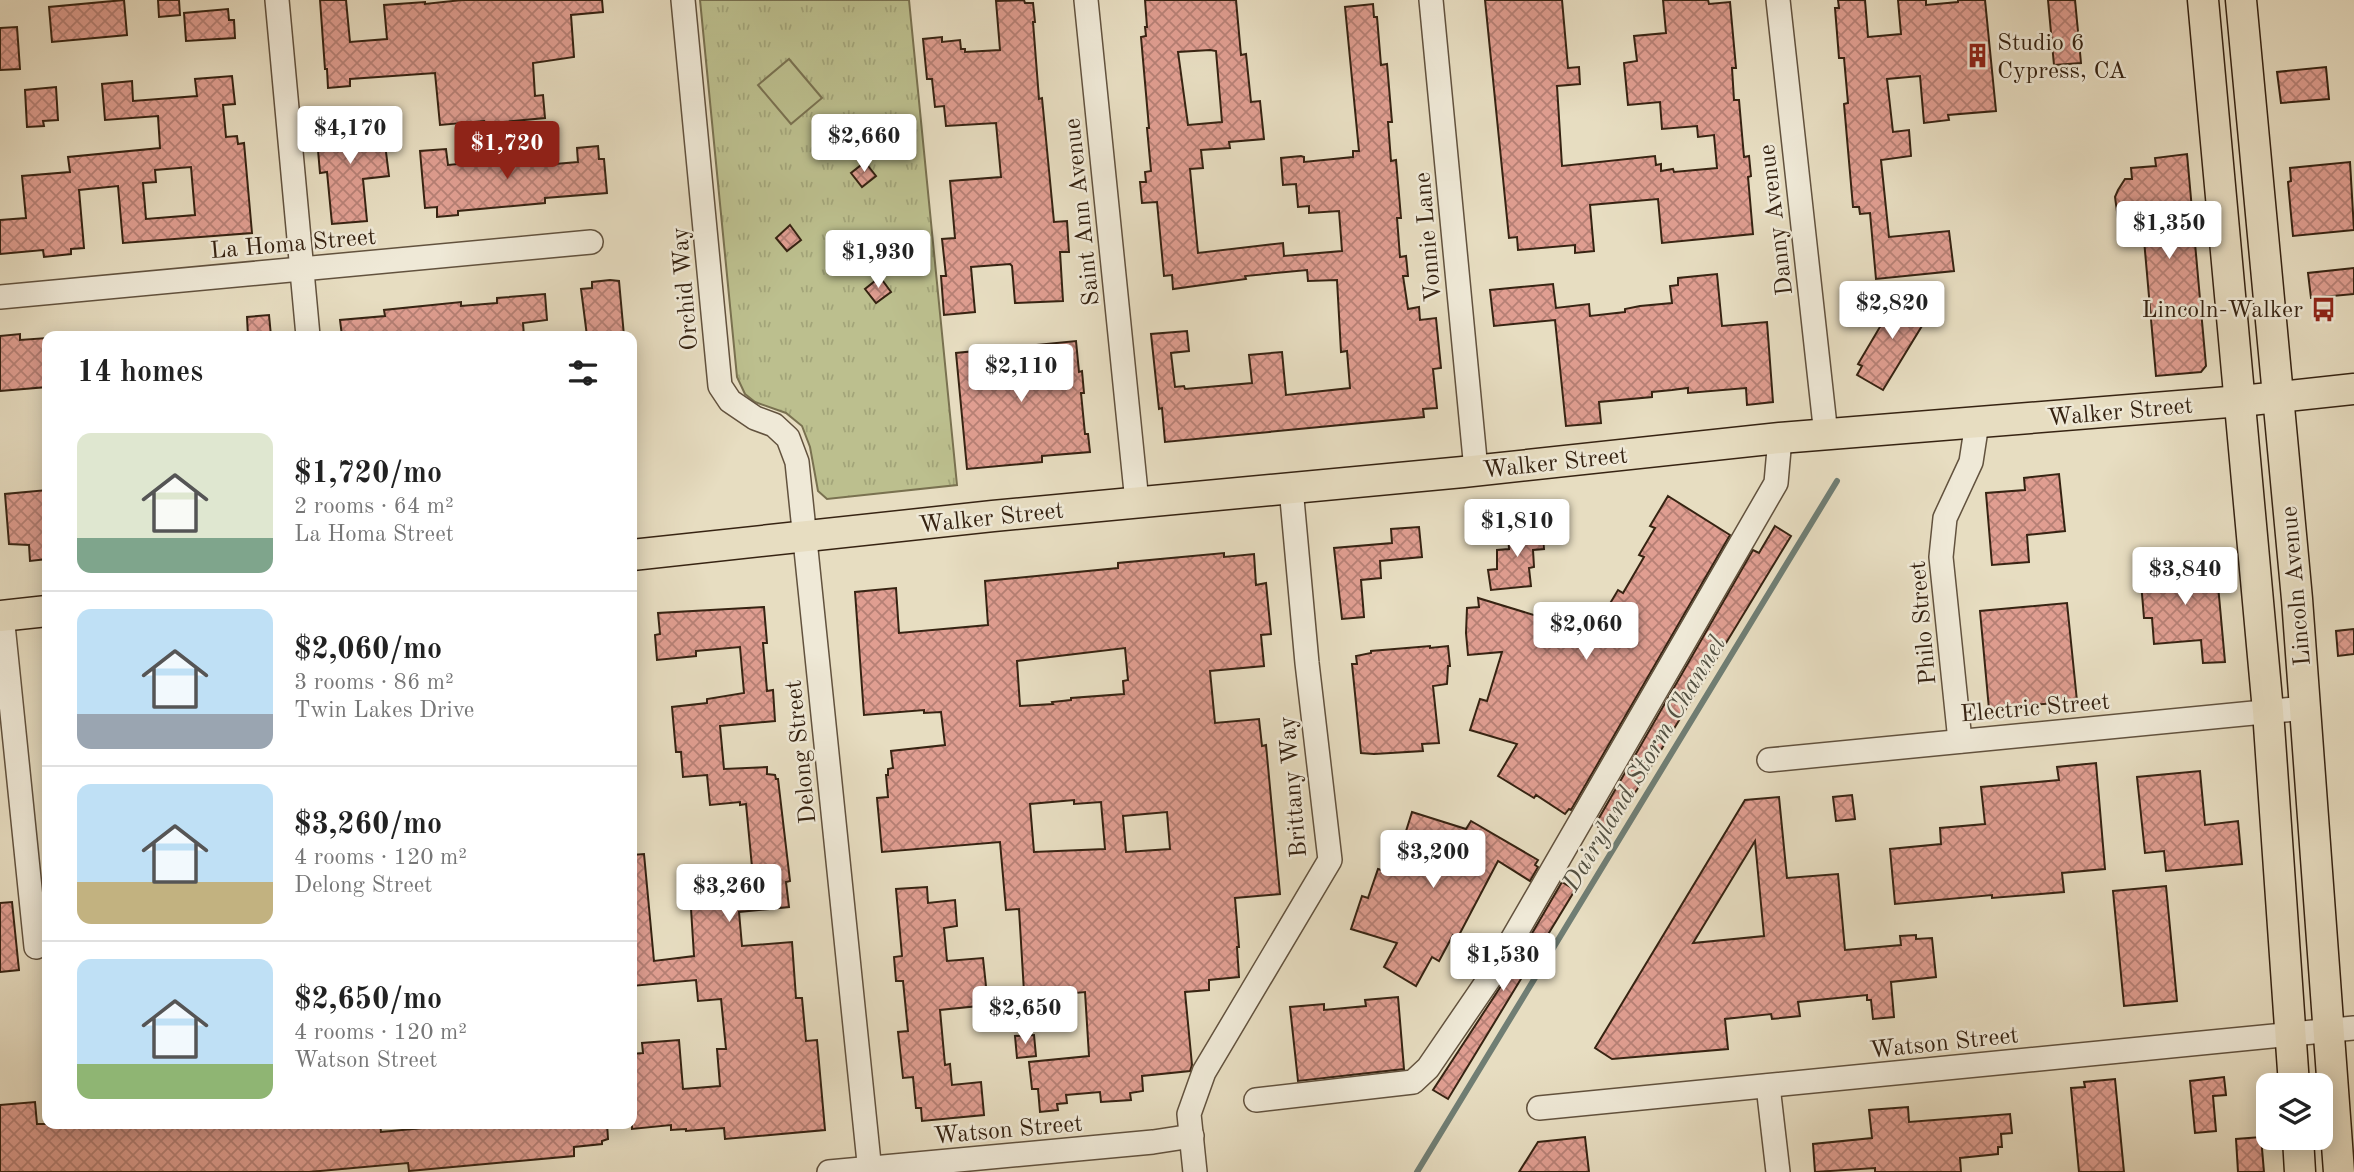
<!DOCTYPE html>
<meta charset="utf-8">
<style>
body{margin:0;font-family:"Old Standard TT",serif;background:#f2f2f2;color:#222;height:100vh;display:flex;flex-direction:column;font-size:26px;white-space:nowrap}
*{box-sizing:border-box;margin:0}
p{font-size:23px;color:#767676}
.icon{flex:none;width:38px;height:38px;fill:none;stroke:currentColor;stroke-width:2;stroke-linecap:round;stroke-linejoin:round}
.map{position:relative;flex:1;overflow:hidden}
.drawer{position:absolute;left:42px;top:331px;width:595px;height:798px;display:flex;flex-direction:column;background:#fff;border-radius:14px;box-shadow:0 4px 18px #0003}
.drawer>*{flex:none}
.fabs{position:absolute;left:2256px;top:1073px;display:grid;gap:14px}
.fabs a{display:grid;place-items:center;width:77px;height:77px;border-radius:14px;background:#fff;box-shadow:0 4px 18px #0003;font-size:35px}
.price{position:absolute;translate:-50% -60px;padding:0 16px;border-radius:7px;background:#fff;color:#222;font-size:23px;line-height:46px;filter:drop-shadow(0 2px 4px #0008)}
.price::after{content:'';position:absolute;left:50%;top:42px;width:21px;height:16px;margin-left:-10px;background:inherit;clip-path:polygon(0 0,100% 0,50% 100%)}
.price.active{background:#8f2418;color:#fff}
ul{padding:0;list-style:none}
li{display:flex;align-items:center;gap:21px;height:175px;padding:0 35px}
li+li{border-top:2px solid #e0e0e0}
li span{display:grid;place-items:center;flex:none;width:196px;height:140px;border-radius:14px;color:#555}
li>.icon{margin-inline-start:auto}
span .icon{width:84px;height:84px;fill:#fffc;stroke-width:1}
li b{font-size:30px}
h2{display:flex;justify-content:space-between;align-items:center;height:84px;padding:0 35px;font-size:30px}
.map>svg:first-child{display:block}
.park{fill:url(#park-tufts);stroke:#797150;stroke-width:2}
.pitch{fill:#bcbf8e;stroke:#797150;stroke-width:2}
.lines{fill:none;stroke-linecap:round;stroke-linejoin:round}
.stream{stroke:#707e74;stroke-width:6}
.building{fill:url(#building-cross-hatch);stroke:#362312;stroke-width:2;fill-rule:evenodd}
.minor-casing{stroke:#62523e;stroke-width:26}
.major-casing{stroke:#362312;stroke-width:33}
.minor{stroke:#efe9d7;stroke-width:23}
.major{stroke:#e7ddc1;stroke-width:30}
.labels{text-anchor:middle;stroke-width:5;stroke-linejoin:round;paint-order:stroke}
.poi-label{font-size:24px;fill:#362312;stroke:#efe9d7;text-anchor:start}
.street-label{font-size:24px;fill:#362312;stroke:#efe9d7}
.water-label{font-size:26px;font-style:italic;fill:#535143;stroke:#efe9d7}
</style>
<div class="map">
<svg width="2354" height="1172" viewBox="0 0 2354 1172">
<defs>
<pattern id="park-tufts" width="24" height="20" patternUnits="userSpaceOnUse" patternTransform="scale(1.75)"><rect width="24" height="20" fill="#bcbf8e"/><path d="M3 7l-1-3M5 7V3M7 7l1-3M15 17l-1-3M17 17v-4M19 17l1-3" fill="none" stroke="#a2a479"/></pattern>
<pattern id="building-cross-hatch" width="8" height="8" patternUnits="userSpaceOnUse" patternTransform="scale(1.75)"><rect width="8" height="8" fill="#e09e91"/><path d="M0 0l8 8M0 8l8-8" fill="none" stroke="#b68075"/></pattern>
</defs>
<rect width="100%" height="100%" fill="#e7ddc1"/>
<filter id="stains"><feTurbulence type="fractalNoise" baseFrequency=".00286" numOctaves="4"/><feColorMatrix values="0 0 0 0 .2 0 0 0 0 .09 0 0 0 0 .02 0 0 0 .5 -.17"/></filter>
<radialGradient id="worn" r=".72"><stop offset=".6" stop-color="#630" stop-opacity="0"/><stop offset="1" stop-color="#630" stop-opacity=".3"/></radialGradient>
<path class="park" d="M700,0H909L957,485L827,499L818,491L810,447L802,426L786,413L755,402L745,394L737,377Z"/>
<path class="pitch" d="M789,59L822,98L791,124L758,85Z"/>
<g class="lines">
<path class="stream" d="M1417,1172L1837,481"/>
</g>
<g class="building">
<path d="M124,0L127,35L52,42L49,7Z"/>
<path d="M158,0H179L180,15L159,17Z"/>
<path d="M320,0H346L350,42L387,39L384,5L425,2V4L462,0H602L603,12L571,15L574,57L533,63L535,96L543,95L545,118L504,122V126L485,128L484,121L440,125L435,73L350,79V86L328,88L327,69H325Z"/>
<path d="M1024,0L1025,3H1033L1035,22H1033L1039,99L1042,98L1054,222L1067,221L1069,252H1060L1063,301L1015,303L1012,266L1010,264L971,267L975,312L944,315L941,276H946L942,239L955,238L950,181L1001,177L996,123L946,126L944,106L935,107L932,79H927L923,39L942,37V42L960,40L961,49H965V52L1000,50L996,1Z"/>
<path d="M1145,0H1236L1241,55L1246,54L1251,102L1260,101L1264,139L1229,142L1230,148L1201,150L1203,168L1190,169L1198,253L1283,243L1284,256L1342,251L1339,211L1309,213V206L1298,207L1296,184L1283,185L1281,158L1301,156L1304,157V162L1353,157V151H1359L1345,7L1373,4L1374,17H1377L1381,65L1387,64L1392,122H1388L1391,161L1396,160L1401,218H1397L1400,257L1406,256L1408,276H1403L1408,309L1419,307L1420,320L1436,318L1441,368L1433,369L1437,408L1423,409L1424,417L1165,442L1162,408L1159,409L1151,334L1187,331L1189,351L1171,353L1175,387L1184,386L1185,389L1252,383L1249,355L1282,352L1286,395L1350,388L1347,351L1341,352L1337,280L1308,281L1307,270L1245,276L1246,279L1173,289L1172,275L1164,276L1157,202L1142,203L1140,182H1146L1145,172L1151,171L1147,128H1149L1141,37L1146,36L1145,27H1147ZM1210,50L1216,51L1222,122L1188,125L1178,52Z"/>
<path d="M1485,0H1562L1568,68L1579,67L1580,84L1557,86L1562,166L1655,156L1656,165L1661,164V171L1673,169L1674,172L1717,168L1714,135L1698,137L1697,126L1662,129L1660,102L1628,105L1624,63L1637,61L1634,36L1666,33L1663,0H1708L1709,4L1730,2L1736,68H1732L1734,100H1739L1744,157L1749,156L1751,176L1748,177L1753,234L1662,243L1658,199L1590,205L1594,251L1575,253V245L1518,250L1517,237L1509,238Z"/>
<path d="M1838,0H1865L1868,37L1901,34L1898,0H1926V5L1958,2V0H1985L1996,111L1948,115L1949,120L1924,123L1920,76L1887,79L1893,132L1909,130L1911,156L1881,160L1889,237L1949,231L1954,271L1876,279L1870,213L1860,214L1859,207H1853L1844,104L1848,103L1844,58H1839L1835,8H1839Z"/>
<path d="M2048,0H2075L2081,63L2054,65Z"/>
<path d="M228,9L229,20H234L235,38L186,41L184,13Z"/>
<path d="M17,27L20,69L0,70V28Z"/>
<path d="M2326,67L2329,99L2281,103L2277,72Z"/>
<path d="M232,76L235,104L223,105L226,137L237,136L238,144L244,143L252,233L123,243L118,186L79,190L84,248L71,249V254L44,257L43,250L0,254V220L26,218L22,176L70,172L68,157L160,148L158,116L105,120L102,84L132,81L133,101L197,96L195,79ZM191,167L195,215L146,219L143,183L156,182L155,170Z"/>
<path d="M56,87L58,120L43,121L44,126L27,127L25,90Z"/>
<path d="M344,116L345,132L383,128L389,176L363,179L367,221L332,224L327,172L320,173L318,150H321L318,118Z"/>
<path d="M598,146L599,159H604L607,193L545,198V203L458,211V215L437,217V207L425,208L420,151L446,149L448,165L542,156L543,165L578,162L577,148Z"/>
<path d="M2187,154L2206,366L2201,372L2156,376L2142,217L2118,219L2115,197L2118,190L2125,179H2132L2131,168L2156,166L2155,158Z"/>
<path d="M865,162L876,176L862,187L851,173Z"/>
<path d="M2350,162L2354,230L2293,236L2288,182L2291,181L2290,168Z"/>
<path d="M790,225L801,240L787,251L776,238Z"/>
<path d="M2354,268V294L2311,298L2308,273Z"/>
<path d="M1717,274L1722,326L1767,322L1773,402L1747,405L1746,388L1688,393V388L1672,390L1652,392V397L1599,402L1601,423L1566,426L1555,320L1494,326L1490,290L1553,284L1556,308L1589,304L1590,316L1625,312V309L1640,306L1672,303L1670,286L1678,285V278Z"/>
<path d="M880,277L891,292L876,303L865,289Z"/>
<path d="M610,280L619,281L624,336H587L581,289L592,288V282Z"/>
<path d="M1900,293L1926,308L1923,313L1928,316L1883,390L1857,375L1862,366L1858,364Z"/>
<path d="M545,294L547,320L523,323L524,336H342L340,320L385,316L384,310L461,302V306L497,303V298Z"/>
<path d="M269,315L271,336H248L247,317Z"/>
<path d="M20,334V340L47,338V387L0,391V336Z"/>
<path d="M1076,341L1079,372L1082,371L1084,393H1081L1085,434H1088L1090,452L1042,456V462L967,469L956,353Z"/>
<path d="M2059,474L2065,531L2027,535L2029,562L1992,565L1986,493L2025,490L2024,478Z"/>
<path d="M47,490V559L30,561L29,545L9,544L5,494Z"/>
<path d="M1668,496L1730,535L1571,810L1569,809L1565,814L1536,795L1534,798L1498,776L1517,744L1470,730L1480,699L1487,701L1502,652L1468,655L1466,633L1467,608L1479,607L1478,598L1586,631L1597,614L1602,617L1618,590L1623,593L1644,557L1639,555L1655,528L1650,526Z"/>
<path d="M1542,526L1544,549L1533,550L1534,567L1529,568L1531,586L1491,590L1488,570L1497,569V550L1509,549L1508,530Z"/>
<path d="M1775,526L1791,536L1610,834L1595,825L1753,550L1759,553Z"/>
<path d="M1419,527L1422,557L1380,561L1381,578L1361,580L1364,617L1342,619L1334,548L1392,543L1391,529Z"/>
<path d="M1224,553V557L1254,554L1256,585L1266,583L1271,634L1261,635L1264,666L1210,671L1215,723L1259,719L1262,746L1266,745L1280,894L1235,898L1239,947H1237L1239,977L1209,980V990L1185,992L1192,1065L1190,1071L1142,1076L1143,1091L1130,1093L1131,1100L1101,1102L1100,1092L1066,1095L1067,1103L1057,1104L1058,1110L1040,1112L1038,1089H1032L1029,1062L1089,1056L1085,992L1034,997V992H1024L1019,909L1006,910L1000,842L882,852L877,798L888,797L886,775H888V769L893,768L891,751L945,745L941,712L924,713V710L864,715L855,592L896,588L899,633L988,625L985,581L1118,568V563ZM1125,648L1128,680L1123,681L1124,694L1071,698V700L1052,702L1053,704L1020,706L1017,661ZM1074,800V804L1101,802L1105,849L1034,852L1030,804ZM1167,812L1170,849L1126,852L1123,816Z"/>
<path d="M2216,563L2225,662L2203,663L2201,640L2154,644L2152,618H2144L2140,570Z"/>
<path d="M2067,603L2077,701L1989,709L1980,611Z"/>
<path d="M764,607L767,643H763L767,691L773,690L775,721L720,726L724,769L767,767V774L775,775L776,779H778L790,881L786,882L789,907L739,912L742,946L792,942L796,998H802L806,1041L817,1040L825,1130L725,1139L724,1128L686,1131V1129L671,1130V1125L632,1129V1054L643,1053L642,1043L679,1040L683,1089L720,1086L717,1049H726L721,999L698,1001L696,980L632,986V855L644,854L654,961L694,956L690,893L743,888L742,881L750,880L749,867H752L746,804L740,805V802L710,805L707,775L683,777L681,752H676L672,707L707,703V699L744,693L740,647L696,651V656L657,660L655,635L660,634L658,613Z"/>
<path d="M2354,629V654L2338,656L2336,631Z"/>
<path d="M1430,646V648L1448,646L1450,666H1448L1447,684L1433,686L1439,743L1422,744L1423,751L1374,754L1361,753L1352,664H1357L1356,656L1371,653V651Z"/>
<path d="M2096,763L2105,869L2062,873L2064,892L1992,898V895L1895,904L1890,849L1941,844L1940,828L1985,824L1981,787L2059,780L2057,767Z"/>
<path d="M2200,771L2205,825L2238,821L2242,864L2166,871L2164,851L2145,853L2137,777Z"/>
<path d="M1852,795L1855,819L1836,821L1833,797Z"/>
<path d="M1779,797L1787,878L1838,874L1845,950L1901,945L1900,936L1916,935V939L1932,938L1936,977L1891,982L1894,1017L1873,1019L1871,1000H1867V995L1798,1002L1800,1016L1772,1019L1771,1014L1725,1019L1728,1049L1612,1059L1595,1048L1745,800ZM1755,841L1764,936L1693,943Z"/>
<path d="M1412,812L1466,829L1471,821L1538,860L1535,865L1538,867L1530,881L1498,861L1458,937L1453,935L1439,961L1432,957L1416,986L1384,967L1397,943L1351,929L1362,896L1368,898L1378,869L1385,871L1394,842L1402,844Z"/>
<path d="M1562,882L1575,890L1448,1099L1433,1090L1503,983Z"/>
<path d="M2166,886L2177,1001L2124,1006L2113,891Z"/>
<path d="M927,887L928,903L955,900L957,926L944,928L947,961L983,958L988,1005L940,1010L945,1065L950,1064L952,1085L981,1082L984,1115L922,1121L921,1108H916L913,1077L903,1078L898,1032L908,1031L903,981H896L894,957L902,956L896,889Z"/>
<path d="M12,902L19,970L0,972V903Z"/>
<path d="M1398,997L1404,1069L1298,1081L1290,1007L1324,1004V1010L1366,1006L1365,1000Z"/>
<path d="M1034,1035L1036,1056L1017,1058L1015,1036Z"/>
<path d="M2224,1077L2226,1095L2213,1096L2216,1131L2195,1133L2190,1081Z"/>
<path d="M2115,1079L2124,1172H2079L2071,1088L2085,1087L2084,1082Z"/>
<path d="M35,1102L37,1124H380L381,1132L434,1127V1124H607L608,1139L602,1141V1144L574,1147V1156L409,1171L408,1163L309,1172H0V1105Z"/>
<path d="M1908,1107L1909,1122L2010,1114L2012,1133L2001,1134L2002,1147H1998V1154L1960,1158L1961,1172H1875V1168L1815,1172L1813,1144L1872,1138L1869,1110Z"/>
<path d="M1585,1137L1589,1172H1519L1538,1142Z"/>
<path d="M2261,1137L2264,1172H2238L2236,1139Z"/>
</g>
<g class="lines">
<defs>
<g id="minor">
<path d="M277,0L308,336"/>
<path d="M683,0L720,386L730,401L755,418L774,425L788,438L797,462L870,1172"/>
<path d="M1086,0L1137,502"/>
<path d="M1431,0L1476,470"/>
<path d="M1778,0L1826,435"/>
<path d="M0,297L591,242"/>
<path d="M2,615L36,947"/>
<path d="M1960,741L1941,557L1945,518L1971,462L1977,423"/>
<path d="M1769,760L2305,708"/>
<path d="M1768,1086L1778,1172"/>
<path d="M1256,1100L1413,1082L1428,1068L1491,976L1776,483L1780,438"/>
<path d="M1539,1108L2354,1028"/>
<path d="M829,1172L1153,1142L1192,1136"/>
<path d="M1195,1172L1189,1114L1204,1072L1330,860L1307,663L1291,488"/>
</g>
<g id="major">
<path d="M2203,0L2268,711L2294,1085"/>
<path d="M2241,0L2297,599L2339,1172"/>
<path d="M632,555L993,516L1463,472L1780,438L2241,401L2354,389"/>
<path d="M0,616L47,611"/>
<path d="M2298,1138L2300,1172"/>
</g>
</defs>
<use href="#minor" class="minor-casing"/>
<use href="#major" class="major-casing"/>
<use href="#minor" class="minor"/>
<use href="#major" class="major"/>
</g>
<defs>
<symbol id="building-bare" viewBox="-9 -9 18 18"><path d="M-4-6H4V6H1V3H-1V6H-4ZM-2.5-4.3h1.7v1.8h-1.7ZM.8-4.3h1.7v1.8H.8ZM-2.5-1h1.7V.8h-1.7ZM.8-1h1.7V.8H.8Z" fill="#8f2418" stroke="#efe9d7" stroke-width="2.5" paint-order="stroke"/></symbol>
<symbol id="bus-bare" viewBox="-9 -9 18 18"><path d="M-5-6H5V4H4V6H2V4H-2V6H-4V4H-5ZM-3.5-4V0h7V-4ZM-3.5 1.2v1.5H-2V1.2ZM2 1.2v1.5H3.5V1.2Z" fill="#8f2418" stroke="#efe9d7" stroke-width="2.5" paint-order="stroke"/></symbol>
</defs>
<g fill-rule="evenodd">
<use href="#building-bare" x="1960" y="38" width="35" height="35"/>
<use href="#bus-bare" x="2306" y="292" width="35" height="35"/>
</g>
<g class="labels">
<g class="poi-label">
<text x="1997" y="50">Studio 6<tspan x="1997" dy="28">Cypress, CA</tspan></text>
<text x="2303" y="317" text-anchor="end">Lincoln-Walker</text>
</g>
<g class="street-label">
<text transform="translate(1081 212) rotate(-96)" y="8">Saint Ann Avenue</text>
<text transform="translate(1775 220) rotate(-97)" y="8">Danny Avenue</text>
<text transform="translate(1427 237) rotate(-95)" y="8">Vonnie Lane</text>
<text transform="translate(293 243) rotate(-5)" y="8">La Homa Street</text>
<text transform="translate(684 289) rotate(-95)" y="8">Orchid Way</text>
<text transform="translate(2120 411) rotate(-5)" y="8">Walker Street</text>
<text transform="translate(1555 462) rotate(-6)" y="8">Walker Street</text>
<text transform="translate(991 517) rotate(-6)" y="8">Walker Street</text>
<text transform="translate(2295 586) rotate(-95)" y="8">Lincoln Avenue</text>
<text transform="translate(1922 623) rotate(-95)" y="8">Philo Street</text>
<text transform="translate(2035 707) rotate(-5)" y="8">Electric Street</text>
<text transform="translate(800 752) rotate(-96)" y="8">Delong Street</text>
<text transform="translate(1292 787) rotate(-95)" y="8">Brittany Way</text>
<text transform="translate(1944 1042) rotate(-6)" y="8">Watson Street</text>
<text transform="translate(1008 1129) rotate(-5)" y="8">Watson Street</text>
</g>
<g class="water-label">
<text transform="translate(1643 763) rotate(-59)" y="9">Dairyland Storm Channel</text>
</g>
</g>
<rect width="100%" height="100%" filter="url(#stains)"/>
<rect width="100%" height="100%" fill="url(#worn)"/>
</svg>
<div class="fabs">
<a><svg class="icon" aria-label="layers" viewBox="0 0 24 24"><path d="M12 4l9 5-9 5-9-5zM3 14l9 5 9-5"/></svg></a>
</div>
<b class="price" style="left:350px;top:166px">$4,170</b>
<b class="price" style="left:864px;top:174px">$2,660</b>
<b class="price active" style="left:507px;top:181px">$1,720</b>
<b class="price" style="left:2169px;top:261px">$1,350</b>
<b class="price" style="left:878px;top:290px">$1,930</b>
<b class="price" style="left:1892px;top:341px">$2,820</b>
<b class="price" style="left:1021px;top:404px">$2,110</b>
<b class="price" style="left:1517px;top:559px">$1,810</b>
<b class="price" style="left:2185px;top:607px">$3,840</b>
<b class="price" style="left:1586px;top:662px">$2,060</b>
<b class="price" style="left:1433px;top:890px">$3,200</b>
<b class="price" style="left:729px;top:924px">$3,260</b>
<b class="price" style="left:1503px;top:993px">$1,530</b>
<b class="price" style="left:1025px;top:1046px">$2,650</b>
<section class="drawer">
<h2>14 homes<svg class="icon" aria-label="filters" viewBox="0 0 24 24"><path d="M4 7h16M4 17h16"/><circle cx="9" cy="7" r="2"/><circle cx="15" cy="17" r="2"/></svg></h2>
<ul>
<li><span style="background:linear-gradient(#dfe7d0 75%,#7fa58c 0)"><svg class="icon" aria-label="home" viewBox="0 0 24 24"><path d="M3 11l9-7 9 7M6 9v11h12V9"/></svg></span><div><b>$1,720/mo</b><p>2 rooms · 64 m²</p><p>La Homa Street</p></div></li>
<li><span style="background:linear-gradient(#bfe0f5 75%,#9aa5b1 0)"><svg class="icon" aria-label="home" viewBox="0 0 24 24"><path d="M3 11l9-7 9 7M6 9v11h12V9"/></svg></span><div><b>$2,060/mo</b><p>3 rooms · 86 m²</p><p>Twin Lakes Drive</p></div></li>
<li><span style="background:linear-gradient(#bfe0f5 70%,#c2b280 0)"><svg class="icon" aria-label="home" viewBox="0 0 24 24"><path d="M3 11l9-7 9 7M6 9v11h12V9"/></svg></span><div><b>$3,260/mo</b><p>4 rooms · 120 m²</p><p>Delong Street</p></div></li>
<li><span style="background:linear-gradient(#bfe0f5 75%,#8fb573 0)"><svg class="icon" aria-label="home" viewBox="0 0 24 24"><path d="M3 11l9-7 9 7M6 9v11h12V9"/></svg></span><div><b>$2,650/mo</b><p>4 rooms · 120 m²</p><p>Watson Street</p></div></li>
</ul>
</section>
</div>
